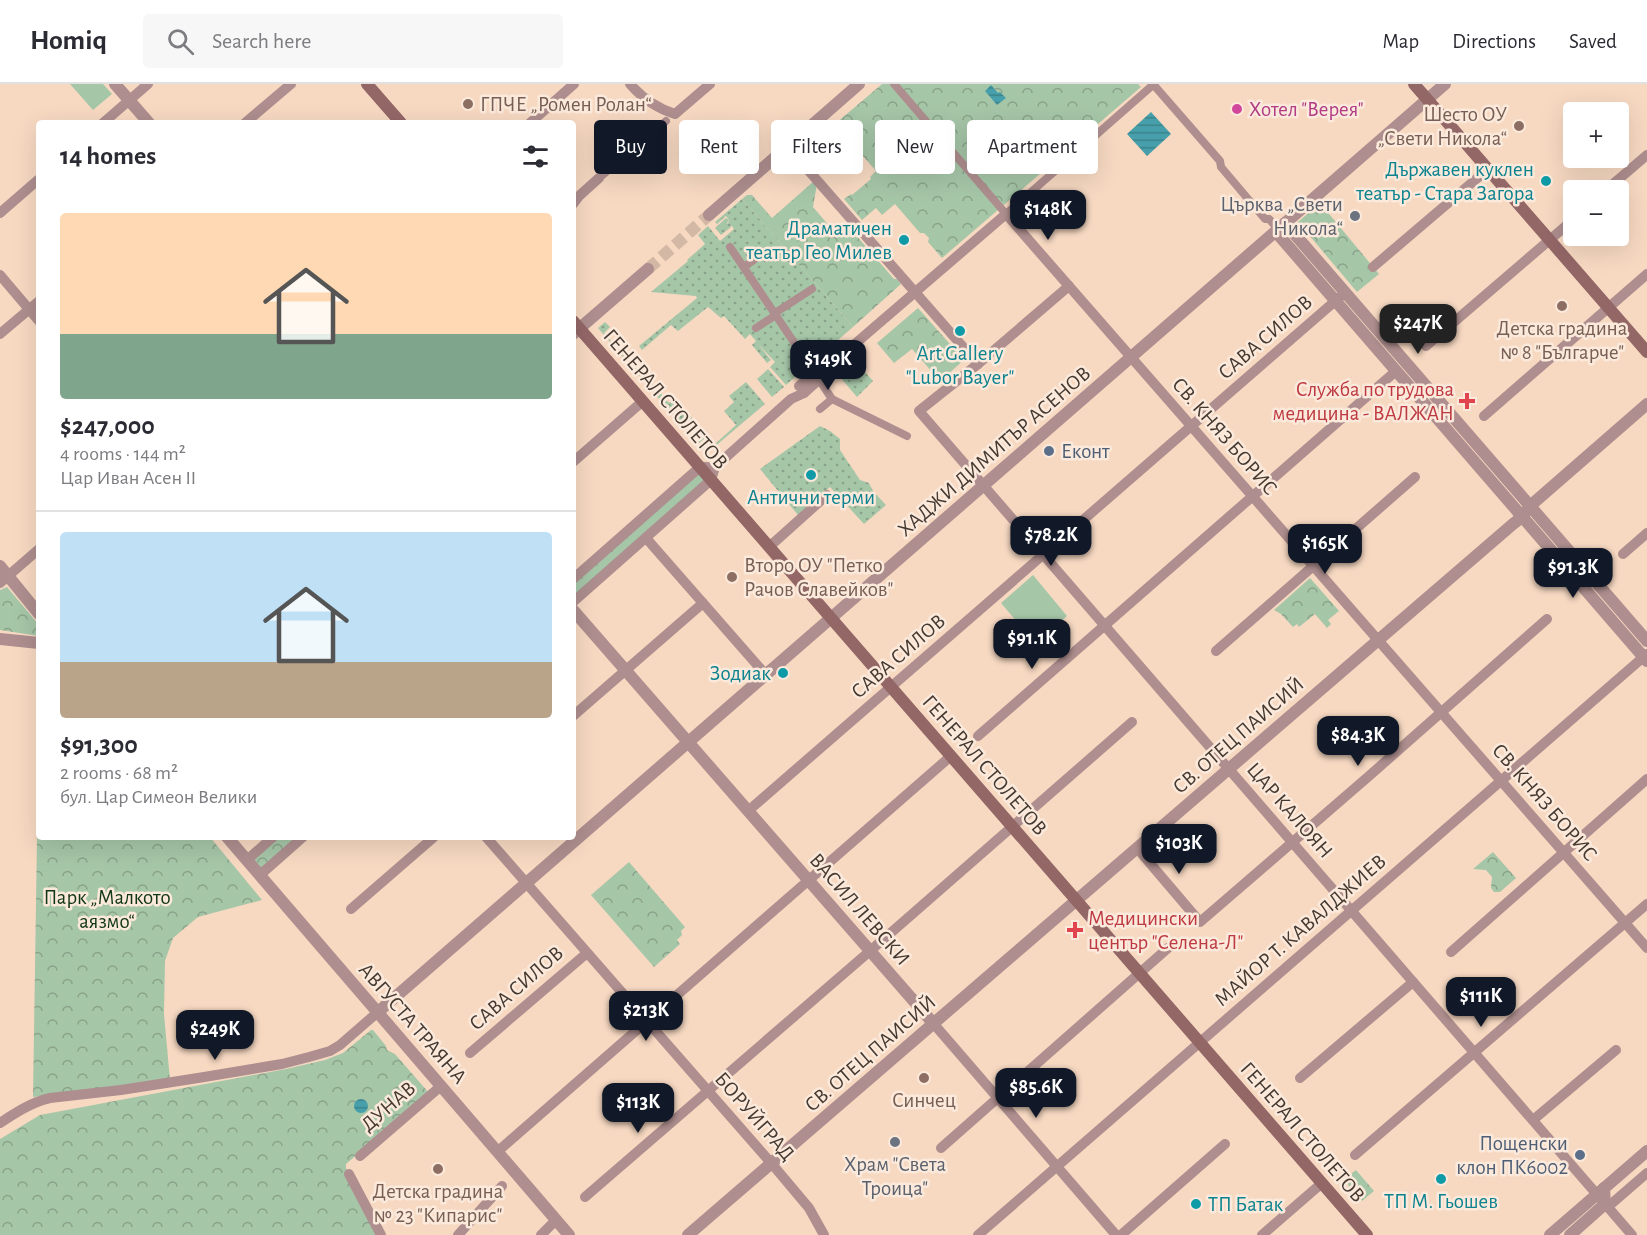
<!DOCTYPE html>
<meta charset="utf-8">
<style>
body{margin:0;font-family:"Alegreya Sans",sans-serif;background:#f7f7f7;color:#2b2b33;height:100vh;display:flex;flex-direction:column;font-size:22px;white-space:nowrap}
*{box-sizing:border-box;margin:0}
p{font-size:20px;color:#7c7c81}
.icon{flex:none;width:33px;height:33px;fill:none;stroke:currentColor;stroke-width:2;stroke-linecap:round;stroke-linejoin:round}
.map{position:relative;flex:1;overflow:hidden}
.panel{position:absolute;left:36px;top:36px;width:540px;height:720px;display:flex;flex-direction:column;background:#fff;border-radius:6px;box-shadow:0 6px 24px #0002}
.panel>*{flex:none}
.banner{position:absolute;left:594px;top:36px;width:570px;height:54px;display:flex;gap:12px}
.controls{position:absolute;left:1563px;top:18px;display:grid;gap:12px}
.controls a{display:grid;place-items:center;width:66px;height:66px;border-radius:6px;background:#fff;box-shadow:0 6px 24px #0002;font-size:30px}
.price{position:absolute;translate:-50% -51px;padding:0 14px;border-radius:12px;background:#111827;color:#fff;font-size:20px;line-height:39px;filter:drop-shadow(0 2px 3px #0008)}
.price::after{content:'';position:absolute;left:50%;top:36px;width:18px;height:14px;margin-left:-9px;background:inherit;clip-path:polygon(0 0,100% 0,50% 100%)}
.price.active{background:#222;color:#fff}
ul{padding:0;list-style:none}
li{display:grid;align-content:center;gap:12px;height:318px;padding:0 24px}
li+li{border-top:2px solid #e1e1e2}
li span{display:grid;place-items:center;height:186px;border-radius:6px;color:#555}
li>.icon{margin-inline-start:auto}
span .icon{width:108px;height:108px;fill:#fffc;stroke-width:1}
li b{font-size:26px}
h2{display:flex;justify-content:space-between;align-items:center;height:72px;padding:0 24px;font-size:26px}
.tag{padding:0 21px;border-radius:6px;background:#fff;box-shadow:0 6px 24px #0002;font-size:21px;line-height:54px}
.tag.active{background:#111827;color:#fff}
header{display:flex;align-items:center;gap:36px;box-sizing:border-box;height:84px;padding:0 30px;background:#fff;border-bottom:2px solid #e1e1e2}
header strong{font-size:28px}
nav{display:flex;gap:33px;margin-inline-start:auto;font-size:21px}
.search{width:420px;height:54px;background:#f7f7f7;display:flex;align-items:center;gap:15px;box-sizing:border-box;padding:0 21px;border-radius:6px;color:#7c7c81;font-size:22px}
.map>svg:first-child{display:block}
.grass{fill:url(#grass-dots)}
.forest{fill:url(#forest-crowns)}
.pitch{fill:#a6c6a8}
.water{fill:url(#water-rules)}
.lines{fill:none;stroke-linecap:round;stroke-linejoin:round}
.tertiary-tunnel{stroke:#d3b9a5;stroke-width:12;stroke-dasharray:12 6;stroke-linecap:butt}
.pedestrian{stroke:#ae8e8e;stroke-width:8}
.minor{stroke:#ae8e8e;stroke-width:10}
.tertiary{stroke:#ae8e8e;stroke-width:12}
.secondary{stroke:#946767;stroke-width:12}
.minor-bridge{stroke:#ae8e8e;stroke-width:10}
.education-dot{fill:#8d6e63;stroke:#fbe9db;stroke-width:2}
.hotel-dot{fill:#d1479c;stroke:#fbe9db;stroke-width:2}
.culture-dot{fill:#0f9aa8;stroke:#fbe9db;stroke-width:2}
.worship-dot{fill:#6b7280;stroke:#fbe9db;stroke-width:2}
.health-dot{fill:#e0444e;stroke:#fbe9db;stroke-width:2}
.service-dot{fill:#5c6f8a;stroke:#fbe9db;stroke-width:2}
.labels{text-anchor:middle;stroke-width:5;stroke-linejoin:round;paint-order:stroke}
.education-label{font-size:21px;fill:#785e54;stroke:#fbe9db}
.hotel-label{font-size:21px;fill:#b23c85;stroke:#fbe9db;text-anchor:start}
.culture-label{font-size:21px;fill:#0d838f;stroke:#fbe9db;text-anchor:end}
.worship-label{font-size:21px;fill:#5b616d;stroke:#fbe9db;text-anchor:end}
.street-label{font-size:21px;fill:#453930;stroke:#fbe9db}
.health-label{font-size:21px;fill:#be3a42;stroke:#fbe9db;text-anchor:end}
.service-label{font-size:21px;fill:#4e5e75;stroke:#fbe9db;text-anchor:start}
.park-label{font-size:21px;fill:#103617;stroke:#fbe9db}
</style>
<header>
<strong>Homiq</strong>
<div class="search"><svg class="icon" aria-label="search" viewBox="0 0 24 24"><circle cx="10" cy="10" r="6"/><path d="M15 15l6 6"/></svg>Search here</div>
<nav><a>Map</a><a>Directions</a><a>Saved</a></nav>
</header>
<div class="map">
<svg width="1647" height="1151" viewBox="0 0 1647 1151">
<defs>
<pattern id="grass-dots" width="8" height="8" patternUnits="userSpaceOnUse" patternTransform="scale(1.5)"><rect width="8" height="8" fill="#a6c6a8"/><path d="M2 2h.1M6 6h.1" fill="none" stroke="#89a289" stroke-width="1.8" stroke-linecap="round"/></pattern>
<pattern id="forest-crowns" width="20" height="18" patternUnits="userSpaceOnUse" patternTransform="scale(1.5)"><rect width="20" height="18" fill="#a6c6a8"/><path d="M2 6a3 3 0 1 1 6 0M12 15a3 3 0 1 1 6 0" fill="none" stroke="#89a289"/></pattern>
<pattern id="water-rules" width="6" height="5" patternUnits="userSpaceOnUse" patternTransform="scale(1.5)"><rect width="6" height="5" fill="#469faa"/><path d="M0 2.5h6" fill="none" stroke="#3c838b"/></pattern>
</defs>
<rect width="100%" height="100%" fill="#f7d9c2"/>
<g class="grass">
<path d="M742,115L853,243L786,301L770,283L775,278L758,260L771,276L767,279L752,261L756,257L750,250L745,255L724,232L721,234L708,223L678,247L671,241L642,266L639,262L697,214L696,212L651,208L688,177L687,176L705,160L698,151L708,142L720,157L734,145L731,141V143L721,151L715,144L726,134L729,136L727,139L728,140L729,136L726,132L717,140L715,138Z"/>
<path d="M605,238L610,243L604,249L625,273L631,268L634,272L631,275L669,319L675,314L703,347L701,349L705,354L698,360L598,244Z"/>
<path d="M856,278L873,297L857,313L839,292Z"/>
<path d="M768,285L784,303L772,313L757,295Z"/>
<path d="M746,298L765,320L706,370L701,364L710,357L714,361L736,341L724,327L734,318L729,312Z"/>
<path d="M820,342L830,347L840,355V366L860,396L869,399L873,407L886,421L864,440L830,403L798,431L760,385Z"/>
</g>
<g class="forest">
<path d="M882,0H1138L1141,3L942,174L928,158L929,154L924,149H920L895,120L882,131L876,124L862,136L844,115L851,110L852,111L871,95L870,93L876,87L835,40Z"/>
<path d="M814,97L817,100L813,123L837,151L848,142L894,195H897L901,200L853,243L742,115L747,111H752L772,134Z"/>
<path d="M1320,119L1379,190L1357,208L1298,138Z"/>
<path d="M918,224L964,276L940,297L912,265L894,279L877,259Z"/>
<path d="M700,383L711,396L573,518V495Z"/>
<path d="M1310,494L1339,527L1328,536L1331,540L1327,544L1315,530L1299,543L1297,540L1293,543L1281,530L1274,526Z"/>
<path d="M7,503L39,541V552L0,546V506Z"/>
<path d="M39,752L210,753L262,816L198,833L173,854L165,877L164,930L170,996L33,1013L37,754Z"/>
<path d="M273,753H303L260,791L247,776Z"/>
<path d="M1493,768L1516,794L1500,808H1494L1491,804L1492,793L1486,786L1473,785Z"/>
<path d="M629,778L685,843L681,847L682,851L677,856L680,860L654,883L591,811Z"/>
<path d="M371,946H373L386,962L387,966L395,970L429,1009L346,1080V1084L379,1151H0V1055L40,1031L286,985L325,976L343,969Z"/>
<path d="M1356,1086L1374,1107L1362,1117L1344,1096Z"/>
</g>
<g class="pitch">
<path d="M70,0H103L112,10L93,26Z"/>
<path d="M1033,491L1067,532L1040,556L1022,536L1018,539L1001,519Z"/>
</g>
<g class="water">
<path d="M991,1L998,9L1000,8L1006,14L997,21L985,7Z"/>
<path d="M1151,28L1171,50L1147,72L1127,50Z"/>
<circle cx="361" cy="1022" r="7"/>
</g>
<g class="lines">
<path class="tertiary-tunnel" d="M648,185L709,131"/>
<g class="pedestrian">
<path d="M894,0L1006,130L1154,0"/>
<path d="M1153,0L1220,77L1221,83L1265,135H1269L1278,145"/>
<path d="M599,94L666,37"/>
<path d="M730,163L832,315L907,352"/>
<path d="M744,183L759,172"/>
<path d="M775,229L812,205"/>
<path d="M756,244L776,231"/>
<path d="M820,325L832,315"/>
</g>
<g class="minor">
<path d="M630,0C643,15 656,24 675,30L710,0"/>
<path d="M103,39L148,0"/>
<path d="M245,39L291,0"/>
<path d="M530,39L574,0"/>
<path d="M787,62L978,280"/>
<path d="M1606,106L1647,71"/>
<path d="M573,120L579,112L599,94"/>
<path d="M0,129L39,95"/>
<path d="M1373,183L1488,85"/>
<path d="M0,191L39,237"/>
<path d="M1069,202L978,280L919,327L1632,1151"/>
<path d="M0,250L39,217"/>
<path d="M1426,262L1574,135"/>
<path d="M832,284L849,265L1006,130L1647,864"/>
<path d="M1484,332L1647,190"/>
<path d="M573,378L643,317"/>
<path d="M646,454L766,591"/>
<path d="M769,463L827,411"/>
<path d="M1623,470L1647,449"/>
<path d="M573,495L700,383H707"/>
<path d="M0,499L39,465"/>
<path d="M573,518L711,396L715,383L791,315L804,309"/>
<path d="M1216,567L1415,393"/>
<path d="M573,632L703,519"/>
<path d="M978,652L1396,287"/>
<path d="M748,727L1341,212"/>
<path d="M486,753L772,1080L809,1124L824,1151"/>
<path d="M1137,764L1200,838L1369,692L1547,535"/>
<path d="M247,776L273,753"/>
<path d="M260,791L303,753"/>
<path d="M351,825L434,753"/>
<path d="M1451,868L1647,695"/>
<path d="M933,939L1116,1151"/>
<path d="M470,969L587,869"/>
<path d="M1300,994L1413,898"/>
<path d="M1533,1036L1616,966"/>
<path d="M0,1039C15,1029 32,1018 50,1014L121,1006L198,994L282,980L309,973L330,967L340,961L378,928"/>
<path d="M941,1064L1168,864"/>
<path d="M497,1068L951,672"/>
<path d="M1355,1071L1647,820"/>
<path d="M360,1072L441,1002"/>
<path d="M349,1090L381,1151"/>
<path d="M585,1113L870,867L1132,638"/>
<path d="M1605,1120L1610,1121L1647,1089"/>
<path d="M458,1151L502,1102"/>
<path d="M541,1151L556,1136"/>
<path d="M978,1151L1647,570"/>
<path d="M1121,1151L1225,1060"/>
<path d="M1262,1151L1322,1099"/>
</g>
<g class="tertiary">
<path d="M115,0L149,39"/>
<path d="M709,131L859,0"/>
<path d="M1285,139L1647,557"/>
<path d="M1276,148L1647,577"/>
<path d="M573,250L648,185"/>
<path d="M0,482L39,530"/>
<path d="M573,526L933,939"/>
<path d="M0,555L39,559"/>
<path d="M227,753L569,1151"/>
<path d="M378,928L1445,0"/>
<path d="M688,1151L1513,440L1522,433L1530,422L1647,320"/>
<path d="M1550,1151L1647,1067"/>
<path d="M1570,1151L1605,1120L1604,1104"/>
</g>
<g class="secondary">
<path d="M367,0L401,39"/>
<path d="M1414,0L1647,268"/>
<path d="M573,237L1367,1151"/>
</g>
<g class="minor-bridge">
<path d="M799,302L828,278"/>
<path d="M804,309L832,284"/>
</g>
</g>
<g class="education-dot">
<circle cx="468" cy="20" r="6"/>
<circle cx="1519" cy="42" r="6"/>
<circle cx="1562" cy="222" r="6"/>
<circle cx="732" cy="493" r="6"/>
<circle cx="924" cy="994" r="6"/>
<circle cx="438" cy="1085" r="6"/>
</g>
<circle class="hotel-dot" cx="1237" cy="25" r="6"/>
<g class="culture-dot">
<circle cx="1546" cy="97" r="6"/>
<circle cx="904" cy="156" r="6"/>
<circle cx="960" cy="247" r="6"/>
<circle cx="811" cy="391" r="6"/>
<circle cx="783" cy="589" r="6"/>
<circle cx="1441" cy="1095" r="6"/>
<circle cx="1196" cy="1120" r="6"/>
</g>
<g class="worship-dot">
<circle cx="1355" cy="132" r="6"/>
<circle cx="895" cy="1058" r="6"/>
</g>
<g class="health-dot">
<path d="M1464 308h6v6h6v6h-6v6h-6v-6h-6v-6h6z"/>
<path d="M1072 837h6v6h6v6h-6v6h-6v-6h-6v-6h6z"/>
</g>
<g class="service-dot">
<circle cx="1049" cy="367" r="6"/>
<circle cx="1580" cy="1071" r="6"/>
</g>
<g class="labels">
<g class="education-label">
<text x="480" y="27" text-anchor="start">ГПЧЕ „Ромен Ролан“</text>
<text x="1507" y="37" text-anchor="end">Шесто ОУ<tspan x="1507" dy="24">„Свети Никола“</tspan></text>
<text x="1562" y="251">Детска градина<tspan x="1562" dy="24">№ 8 "Българче"</tspan></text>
<text x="744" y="488" text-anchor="start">Второ ОУ "Петко<tspan x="744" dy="24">Рачов Славейков"</tspan></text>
<text x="924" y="1023">Синчец</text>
<text x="438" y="1114">Детска градина<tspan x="438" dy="24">№ 23 "Кипарис"</tspan></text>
</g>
<g class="hotel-label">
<text x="1249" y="32">Хотел "Верея"</text>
</g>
<g class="culture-label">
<text x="1534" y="92">Държавен куклен<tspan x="1534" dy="24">театър - Стара Загора</tspan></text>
<text x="892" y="151">Драматичен<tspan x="892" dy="24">театър Гео Милев</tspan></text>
<text x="960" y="276" text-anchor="middle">Art Gallery<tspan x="960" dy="24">"Lubor Bayer"</tspan></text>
<text x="811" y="420" text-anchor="middle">Антични терми</text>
<text x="771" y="596">Зодиак</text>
<text x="1441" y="1124" text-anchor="middle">ТП М. Гьошев</text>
<text x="1208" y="1127" text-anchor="start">ТП Батак</text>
</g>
<g class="worship-label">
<text x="1343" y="127">Църква „Свети<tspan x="1343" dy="24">Никола“</tspan></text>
<text x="895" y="1087" text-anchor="middle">Храм "Света<tspan x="895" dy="24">Троица"</tspan></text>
</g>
<g class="street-label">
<text transform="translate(1265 253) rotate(-41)" y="7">САВА СИЛОВ</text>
<text transform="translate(666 315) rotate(49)" y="7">ГЕНЕРАЛ СТОЛЕТОВ</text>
<text transform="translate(1225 352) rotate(49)" y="7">СВ. КНЯЗ БОРИС</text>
<text transform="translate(994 367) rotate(-41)" y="7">ХАДЖИ ДИМИТЪР АСЕНОВ</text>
<text transform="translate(898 572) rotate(-41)" y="7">САВА СИЛОВ</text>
<text transform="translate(1238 651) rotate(-41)" y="7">СВ. ОТЕЦ ПАИСИЙ</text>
<text transform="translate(985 681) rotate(49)" y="7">ГЕНЕРАЛ СТОЛЕТОВ</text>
<text transform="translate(1545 718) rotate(49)" y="7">СВ. КНЯЗ БОРИС</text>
<text transform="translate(1290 726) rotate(49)" y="7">ЦАР КАЛОЯН</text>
<text transform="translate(860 825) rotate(49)" y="7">ВАСИЛ ЛЕВСКИ</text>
<text transform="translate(1300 846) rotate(-41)" y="7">МАЙОР Т. КАВАЛДЖИЕВ</text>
<text transform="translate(516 904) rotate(-41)" y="7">САВА СИЛОВ</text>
<text transform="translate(413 939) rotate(49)" y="7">АВГУСТА ТРАЯНА</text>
<text transform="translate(870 969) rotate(-41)" y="7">СВ. ОТЕЦ ПАИСИЙ</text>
<text transform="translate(388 1022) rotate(-41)" y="7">ДУНАВ</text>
<text transform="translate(755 1032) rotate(49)" y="7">БОРУЙГРАД</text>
<text transform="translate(1303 1048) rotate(49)" y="7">ГЕНЕРАЛ СТОЛЕТОВ</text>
</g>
<g class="health-label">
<text x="1454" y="312">Служба по трудова<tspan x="1454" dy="24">медицина - ВАЛЖАН</tspan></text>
<text x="1088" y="841" text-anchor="start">Медицински<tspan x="1088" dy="24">център "Селена-Л"</tspan></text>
</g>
<g class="service-label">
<text x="1061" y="374">Еконт</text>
<text x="1568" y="1066" text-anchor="end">Пощенски<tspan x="1568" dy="24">клон ПК6002</tspan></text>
</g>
<g class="park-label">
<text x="107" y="820">Парк „Малкото<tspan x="107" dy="24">аязмо“</tspan></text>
</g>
</g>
</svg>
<div class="controls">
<a>+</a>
<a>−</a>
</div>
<b class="price" style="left:1048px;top:157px">$148K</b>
<b class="price active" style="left:1418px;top:271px">$247K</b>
<b class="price" style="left:828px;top:307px">$149K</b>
<b class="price" style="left:1051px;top:483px">$78.2K</b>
<b class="price" style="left:1325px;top:491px">$165K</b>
<b class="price" style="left:1573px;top:515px">$91.3K</b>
<b class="price" style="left:1032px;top:586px">$91.1K</b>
<b class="price" style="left:1358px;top:683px">$84.3K</b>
<b class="price" style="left:1179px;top:791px">$103K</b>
<b class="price" style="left:1481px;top:944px">$111K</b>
<b class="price" style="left:646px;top:958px">$213K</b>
<b class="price" style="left:215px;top:977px">$249K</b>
<b class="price" style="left:1036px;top:1035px">$85.6K</b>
<b class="price" style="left:638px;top:1050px">$113K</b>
<div class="banner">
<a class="tag active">Buy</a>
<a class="tag">Rent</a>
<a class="tag">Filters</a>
<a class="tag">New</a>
<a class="tag">Apartment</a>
</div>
<section class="panel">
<h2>14 homes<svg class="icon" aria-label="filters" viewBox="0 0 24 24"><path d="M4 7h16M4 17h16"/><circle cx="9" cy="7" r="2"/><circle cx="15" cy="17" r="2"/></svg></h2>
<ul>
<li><span style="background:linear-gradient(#ffd9b3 65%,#7fa58c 0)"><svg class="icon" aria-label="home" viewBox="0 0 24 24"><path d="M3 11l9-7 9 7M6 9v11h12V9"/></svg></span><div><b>$247,000</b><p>4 rooms · 144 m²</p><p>Цар Иван Асен II</p></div></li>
<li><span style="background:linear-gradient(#bfe0f5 70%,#b9a48a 0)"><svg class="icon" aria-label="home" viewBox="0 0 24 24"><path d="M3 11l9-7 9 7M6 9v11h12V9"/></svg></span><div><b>$91,300</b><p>2 rooms · 68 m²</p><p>бул. Цар Симеон Велики</p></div></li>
</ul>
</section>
</div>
